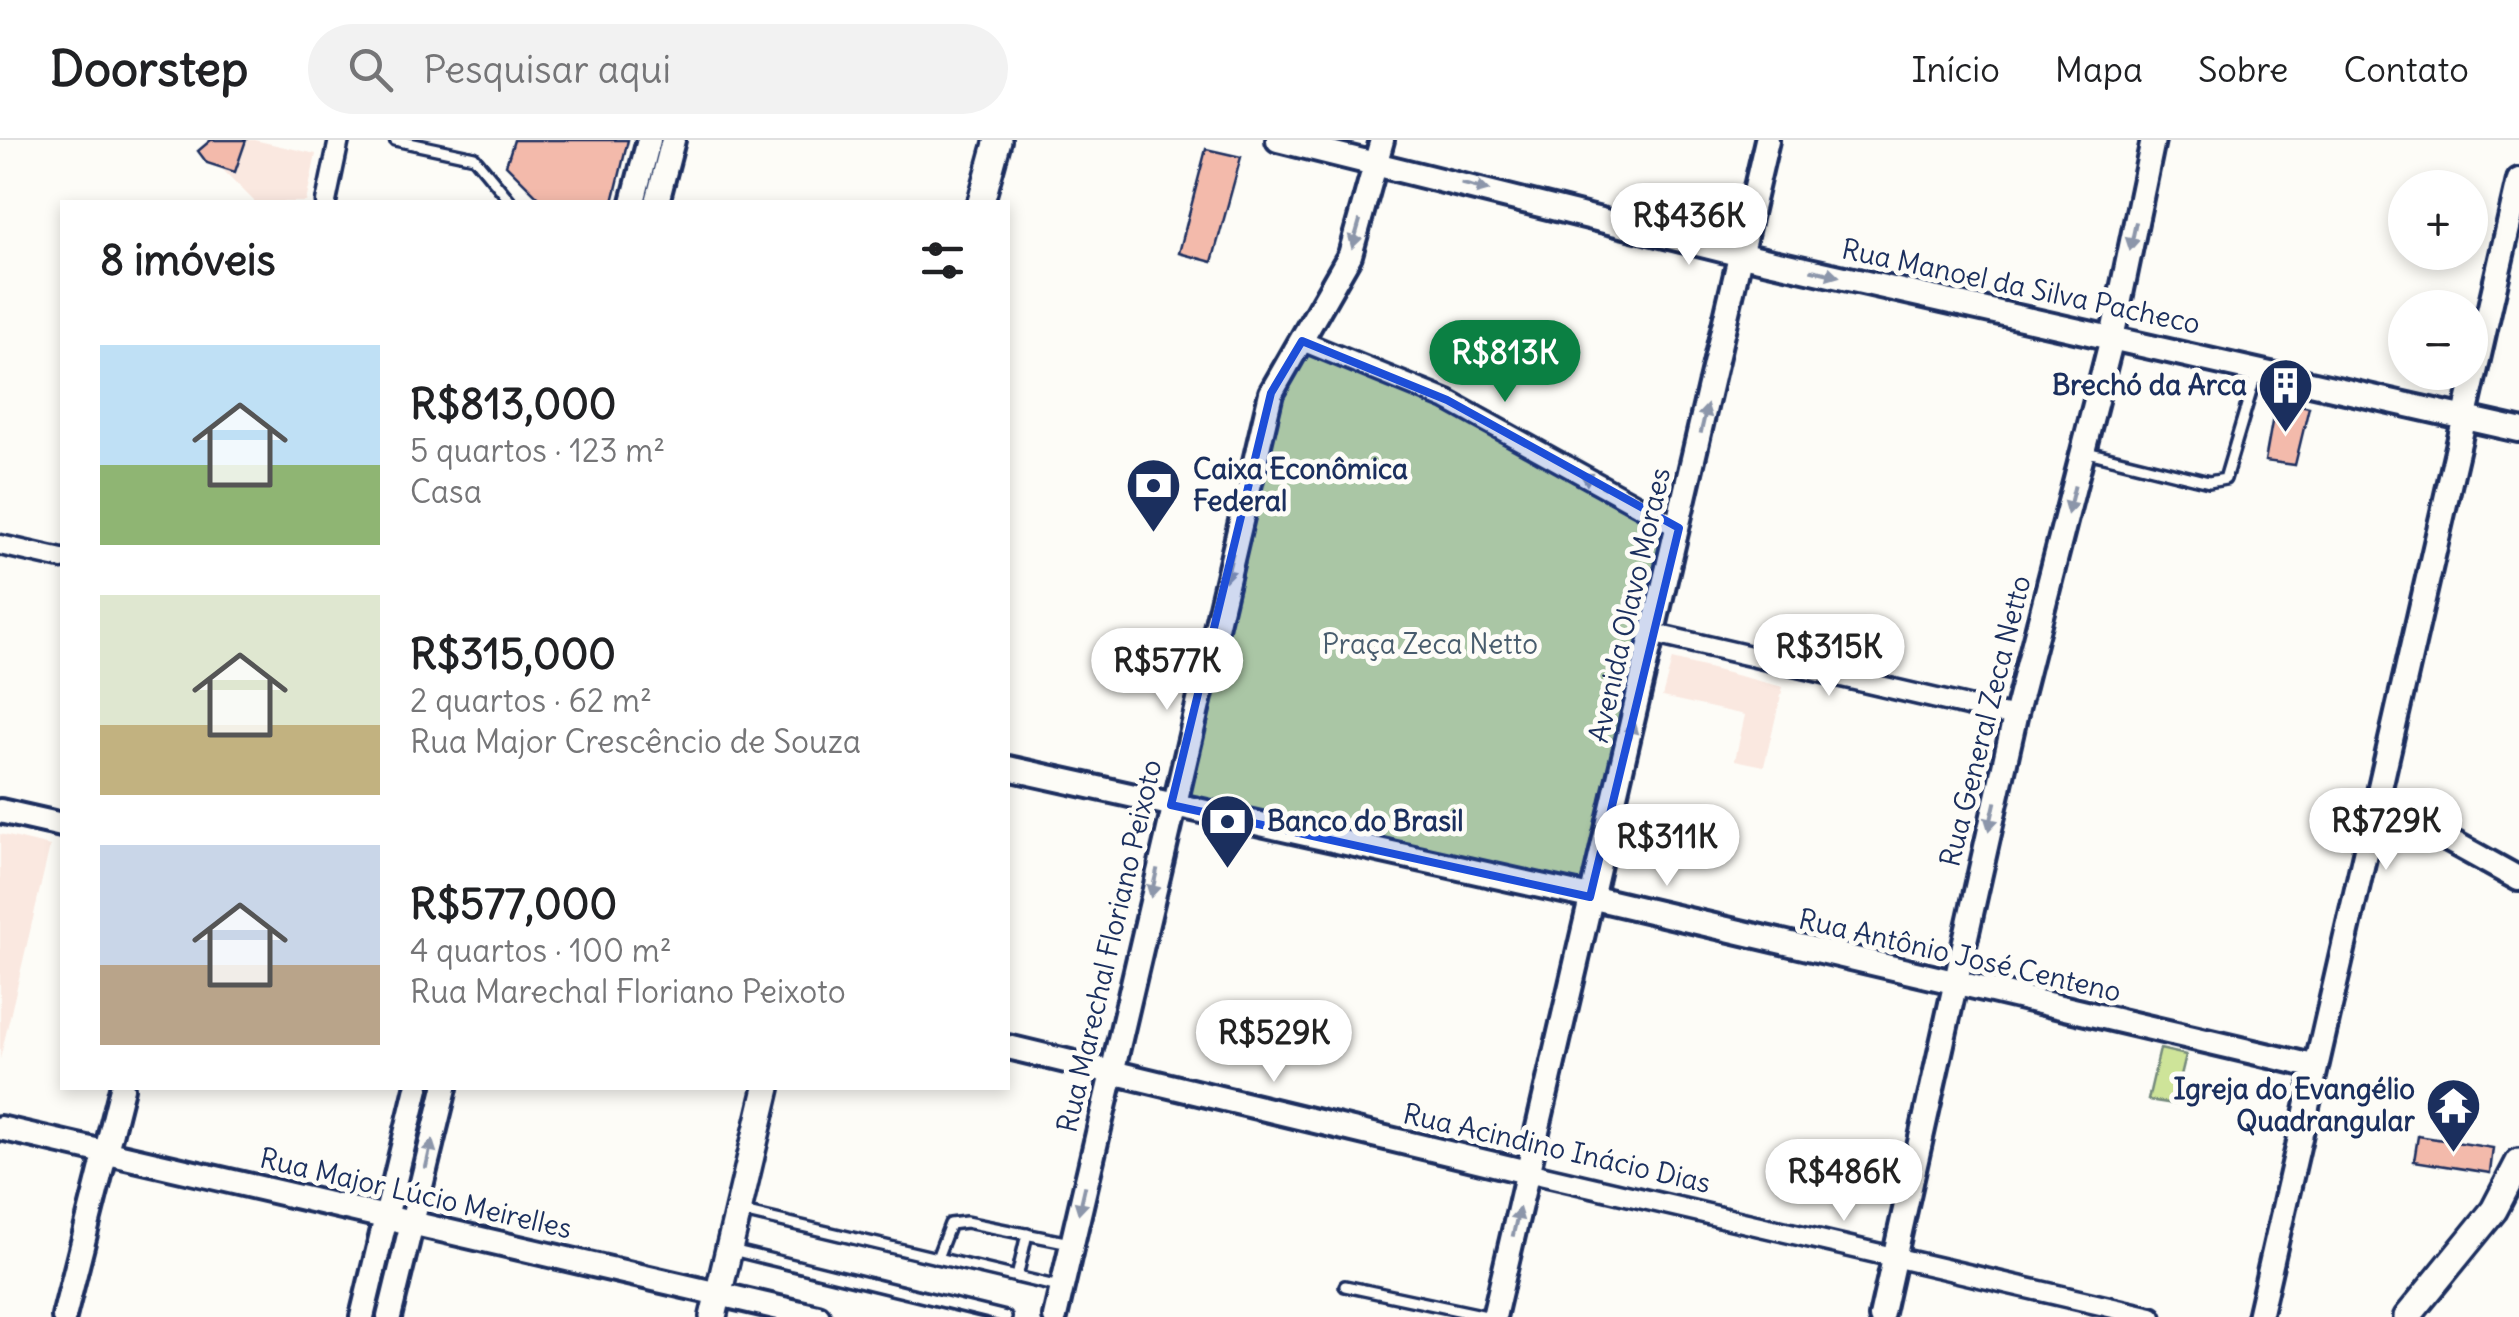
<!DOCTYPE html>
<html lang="pt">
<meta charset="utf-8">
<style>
body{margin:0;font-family:Delius,sans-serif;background:#f2f2f2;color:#202124;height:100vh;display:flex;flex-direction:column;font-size:38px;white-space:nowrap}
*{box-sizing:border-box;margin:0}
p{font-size:32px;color:#757577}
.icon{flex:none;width:55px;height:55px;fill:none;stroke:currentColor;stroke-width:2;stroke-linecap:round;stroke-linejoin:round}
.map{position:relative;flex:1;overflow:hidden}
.panel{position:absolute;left:60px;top:60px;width:950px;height:890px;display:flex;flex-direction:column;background:#fff;border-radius:0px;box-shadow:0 5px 15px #0003}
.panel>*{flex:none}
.tools{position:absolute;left:2388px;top:30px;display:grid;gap:20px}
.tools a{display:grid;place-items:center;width:100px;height:100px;border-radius:50%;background:#fff;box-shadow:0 5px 15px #0003;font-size:50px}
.price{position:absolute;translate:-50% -85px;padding:0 22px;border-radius:35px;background:#fff;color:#222;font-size:32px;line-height:65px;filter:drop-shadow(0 2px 5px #0008)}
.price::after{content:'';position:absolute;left:50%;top:60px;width:30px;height:22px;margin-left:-15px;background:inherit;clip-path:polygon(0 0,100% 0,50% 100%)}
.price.current{background:#0b8043;color:#fff}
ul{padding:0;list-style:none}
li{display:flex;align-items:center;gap:30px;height:250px;padding:0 40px}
li span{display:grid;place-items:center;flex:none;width:280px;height:200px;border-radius:0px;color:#555}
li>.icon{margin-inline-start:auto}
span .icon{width:120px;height:120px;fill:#fffc;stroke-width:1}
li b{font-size:42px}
h2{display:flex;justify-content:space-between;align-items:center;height:120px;padding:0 40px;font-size:42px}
header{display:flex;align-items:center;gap:60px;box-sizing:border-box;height:140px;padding:0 50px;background:#fff;border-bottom:2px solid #e0e0e0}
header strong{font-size:48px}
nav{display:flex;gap:55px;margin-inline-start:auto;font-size:35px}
.search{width:700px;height:90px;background:#f2f2f2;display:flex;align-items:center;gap:25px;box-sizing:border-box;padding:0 35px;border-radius:55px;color:#757577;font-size:38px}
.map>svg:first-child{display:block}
.built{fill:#fae8e0}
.green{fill:#cee499;stroke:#748a7c;stroke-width:2.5}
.building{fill:#f3baab;stroke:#1b2f5e;stroke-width:2.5}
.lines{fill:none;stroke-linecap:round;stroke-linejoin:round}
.service-casing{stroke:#1b2f5e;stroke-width:16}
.minor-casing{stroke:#1b2f5e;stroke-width:25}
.tertiary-casing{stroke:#1b2f5e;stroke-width:30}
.secondary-casing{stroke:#1b2f5e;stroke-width:32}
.service{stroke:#fdfcf7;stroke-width:9}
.minor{stroke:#fdfcf7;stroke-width:18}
.tertiary{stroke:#fdfcf7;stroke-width:22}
.secondary{stroke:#fdfcf7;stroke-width:25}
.oneway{fill:#8c96aa}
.marked{fill:#1d4ed8;fill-opacity:0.2;stroke:#1d4ed8;stroke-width:8;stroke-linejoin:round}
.labels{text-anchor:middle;stroke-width:10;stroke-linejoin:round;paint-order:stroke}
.street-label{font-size:28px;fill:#1b2f5e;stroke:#fdfcf7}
.poi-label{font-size:28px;font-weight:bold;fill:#1b2f5e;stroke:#fdfcf7;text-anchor:end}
.park-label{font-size:28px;fill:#485c6d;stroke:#fdfcf7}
</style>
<header>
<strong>Doorstep</strong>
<div class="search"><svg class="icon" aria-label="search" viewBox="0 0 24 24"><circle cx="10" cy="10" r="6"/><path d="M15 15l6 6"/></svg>Pesquisar aqui</div>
<nav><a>Início</a><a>Mapa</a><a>Sobre</a><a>Contato</a></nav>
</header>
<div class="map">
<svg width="2519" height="1177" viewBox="0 0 2519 1177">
<rect width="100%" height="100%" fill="#fdfcf7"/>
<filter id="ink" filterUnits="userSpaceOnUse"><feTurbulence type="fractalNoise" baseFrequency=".01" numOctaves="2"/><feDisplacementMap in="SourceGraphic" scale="20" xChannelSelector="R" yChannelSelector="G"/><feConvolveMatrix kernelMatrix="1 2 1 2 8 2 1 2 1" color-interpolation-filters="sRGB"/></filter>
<g filter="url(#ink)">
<g class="built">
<path d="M231,0H254L316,14L306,62H255L221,28Z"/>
<path d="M1672,519L1783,547L1764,626L1735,620L1745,575L1662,557Z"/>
<path d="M0,694L50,706L0,919Z"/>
</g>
<g class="green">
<path d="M1304,210L1446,268L1668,382L1589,752L1180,660L1279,253Z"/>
<path d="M2160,909L2186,915L2174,964L2148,960Z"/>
</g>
<g class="building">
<path d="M211,0H246L235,32L207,23L198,11Z"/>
<path d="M514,0H628L613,62H543L506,25Z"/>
<path d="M1206,9L1241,17L1212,122L1179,113Z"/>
<path d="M2276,260L2309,267L2295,325L2265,321Z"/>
<path d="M2418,996L2493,1008L2490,1033L2414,1021Z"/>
</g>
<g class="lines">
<defs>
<g id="service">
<path d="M395,0L474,17L511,62"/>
<path d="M2083,311L2209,342L2225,339L2257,231"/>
<path d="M739,1071L1059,1147"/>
<path d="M732,1110L1006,1177"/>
<path d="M937,1118L950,1084L966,1082L1070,1103"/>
<path d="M1017,1137L1027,1094"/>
<path d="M1345,1146L1491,1177"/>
</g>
<g id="minor">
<path d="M326,62L339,0"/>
<path d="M1302,201L1447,260L1679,388"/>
<path d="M0,405L62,419"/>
<path d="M1655,494L2015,577"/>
<path d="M1527,1032L2152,1177"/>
</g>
<g id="tertiary">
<path d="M1278,0L1742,115L2519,290"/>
<path d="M633,62L649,0"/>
<path d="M657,62L673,0"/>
<path d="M1008,628L1590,757L2313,926"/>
<path d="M2376,660L2519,739"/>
<path d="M0,671L62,685"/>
<path d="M1008,907L1527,1032"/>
<path d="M0,988L818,1177"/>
<path d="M64,1177L122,948"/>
<path d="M362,1177L417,948"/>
<path d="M389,1177L445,948"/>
<path d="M1055,1177L1271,253L1350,115L1382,0"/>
<path d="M1494,1177L1767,0"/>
<path d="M1881,1177L2015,577L2112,198L2153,0"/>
<path d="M2259,1177L2519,40"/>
</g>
<g id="secondary">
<path d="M981,62L998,0"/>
<path d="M713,1177L767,948"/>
<path d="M2407,1177L2494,1070L2519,1022"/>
</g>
</defs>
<use href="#service" class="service-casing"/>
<use href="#minor" class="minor-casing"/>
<use href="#tertiary" class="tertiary-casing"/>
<use href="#secondary" class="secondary-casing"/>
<use href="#service" class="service"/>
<use href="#minor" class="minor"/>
<use href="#tertiary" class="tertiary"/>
<use href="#secondary" class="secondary"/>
</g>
<defs><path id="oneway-solid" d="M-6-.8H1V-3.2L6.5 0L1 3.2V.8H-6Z" transform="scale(2.5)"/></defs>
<g class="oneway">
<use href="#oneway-solid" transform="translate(1475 47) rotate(14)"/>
<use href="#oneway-solid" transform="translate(1356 94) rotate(106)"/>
<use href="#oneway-solid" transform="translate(2133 96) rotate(102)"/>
<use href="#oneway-solid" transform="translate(1825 133) rotate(13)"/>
<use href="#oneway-solid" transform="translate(1704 279) rotate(-77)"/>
<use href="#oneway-solid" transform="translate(1593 341) rotate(-151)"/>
<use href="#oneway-solid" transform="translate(2071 360) rotate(104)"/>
<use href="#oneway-solid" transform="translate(1229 427) rotate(104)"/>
<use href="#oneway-solid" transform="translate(1630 595) rotate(-76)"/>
<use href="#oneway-solid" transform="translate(1992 676) rotate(103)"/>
<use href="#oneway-solid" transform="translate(1154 743) rotate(103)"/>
<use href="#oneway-solid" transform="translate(429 1014) rotate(-77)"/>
<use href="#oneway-solid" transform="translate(1082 1060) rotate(103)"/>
<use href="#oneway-solid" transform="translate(1516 1082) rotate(-77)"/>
</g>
</g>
<path class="marked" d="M1302,201L1447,260L1679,388L1590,757L1171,665L1271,253Z"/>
<defs>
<symbol id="building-pin" viewBox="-11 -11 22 30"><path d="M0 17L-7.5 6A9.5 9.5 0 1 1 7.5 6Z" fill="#1b2f5e" stroke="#fdfcf7"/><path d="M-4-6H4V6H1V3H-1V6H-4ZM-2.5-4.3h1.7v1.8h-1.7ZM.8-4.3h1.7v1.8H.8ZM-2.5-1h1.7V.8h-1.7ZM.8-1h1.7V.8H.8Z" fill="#fff"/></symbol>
<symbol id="bank-pin" viewBox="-11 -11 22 30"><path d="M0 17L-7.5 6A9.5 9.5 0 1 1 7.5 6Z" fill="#1b2f5e" stroke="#fdfcf7"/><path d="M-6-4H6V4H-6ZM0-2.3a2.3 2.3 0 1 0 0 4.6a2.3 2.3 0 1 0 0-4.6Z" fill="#fff"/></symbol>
<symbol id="temple-pin" viewBox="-11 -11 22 30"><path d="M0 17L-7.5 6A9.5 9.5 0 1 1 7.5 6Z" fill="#1b2f5e" stroke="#fdfcf7"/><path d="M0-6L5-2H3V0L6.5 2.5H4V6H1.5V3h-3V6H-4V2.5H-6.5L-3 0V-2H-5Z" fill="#fff"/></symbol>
</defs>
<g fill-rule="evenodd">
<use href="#building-pin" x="2254" y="214" width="63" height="86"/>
<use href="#bank-pin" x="1122" y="314" width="63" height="86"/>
<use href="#bank-pin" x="1196" y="650" width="63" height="86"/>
<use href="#temple-pin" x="2422" y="934" width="63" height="86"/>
</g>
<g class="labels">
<g class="street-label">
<text transform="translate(2021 146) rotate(12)" y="10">Rua Manoel da Silva Pacheco</text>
<text transform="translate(1629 465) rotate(-77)" y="10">Avenida Olavo Moraes</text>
<text transform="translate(1985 581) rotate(-76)" y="10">Rua General Zeca Netto</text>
<text transform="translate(1109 806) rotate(-77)" y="10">Rua Marechal Floriano Peixoto</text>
<text transform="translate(1960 815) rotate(13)" y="10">Rua Antônio José Centeno</text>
<text transform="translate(1557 1008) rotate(13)" y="10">Rua Acindino Inácio Dias</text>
<text transform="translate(416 1053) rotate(13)" y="10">Rua Major Lúcio Meirelles</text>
</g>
<g class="poi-label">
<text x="2247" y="255">Brechó da Arca</text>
<text x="1193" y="339" text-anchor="start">Caixa Econômica<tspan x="1193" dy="32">Federal</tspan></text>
<text x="1267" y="691" text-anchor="start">Banco do Brasil</text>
<text x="2415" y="959">Igreja do Evangélio<tspan x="2415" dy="32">Quadrangular</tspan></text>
</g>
<g class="park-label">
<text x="1430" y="514">Praça Zeca Netto</text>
</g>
</g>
</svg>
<div class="tools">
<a>+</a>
<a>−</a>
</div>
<b class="price" style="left:1689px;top:128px">R$436K</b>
<b class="price current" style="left:1505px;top:265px">R$813K</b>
<b class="price" style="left:1829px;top:559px">R$315K</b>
<b class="price" style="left:1167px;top:573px">R$577K</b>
<b class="price" style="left:2386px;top:733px">R$729K</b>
<b class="price" style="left:1667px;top:749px">R$311K</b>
<b class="price" style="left:1274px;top:945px">R$529K</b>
<b class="price" style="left:1844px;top:1084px">R$486K</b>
<section class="panel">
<h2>8 imóveis<svg class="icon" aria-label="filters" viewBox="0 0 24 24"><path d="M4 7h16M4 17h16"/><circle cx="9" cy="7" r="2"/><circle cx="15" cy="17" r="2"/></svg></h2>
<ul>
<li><span style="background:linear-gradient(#bfe0f5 60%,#8fb573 0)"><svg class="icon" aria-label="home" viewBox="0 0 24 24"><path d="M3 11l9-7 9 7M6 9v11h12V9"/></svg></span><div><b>R$813,000</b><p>5 quartos · 123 m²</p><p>Casa</p></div></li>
<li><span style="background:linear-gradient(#dfe7d0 65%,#c2b280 0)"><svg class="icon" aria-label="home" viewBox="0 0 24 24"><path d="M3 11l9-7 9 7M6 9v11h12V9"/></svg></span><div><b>R$315,000</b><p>2 quartos · 62 m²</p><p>Rua Major Crescêncio de Souza</p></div></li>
<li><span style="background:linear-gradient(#c9d6e8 60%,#b9a48a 0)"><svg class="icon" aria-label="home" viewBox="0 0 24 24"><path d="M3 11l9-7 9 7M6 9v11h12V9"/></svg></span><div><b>R$577,000</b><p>4 quartos · 100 m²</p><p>Rua Marechal Floriano Peixoto</p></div></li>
</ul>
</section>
</div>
